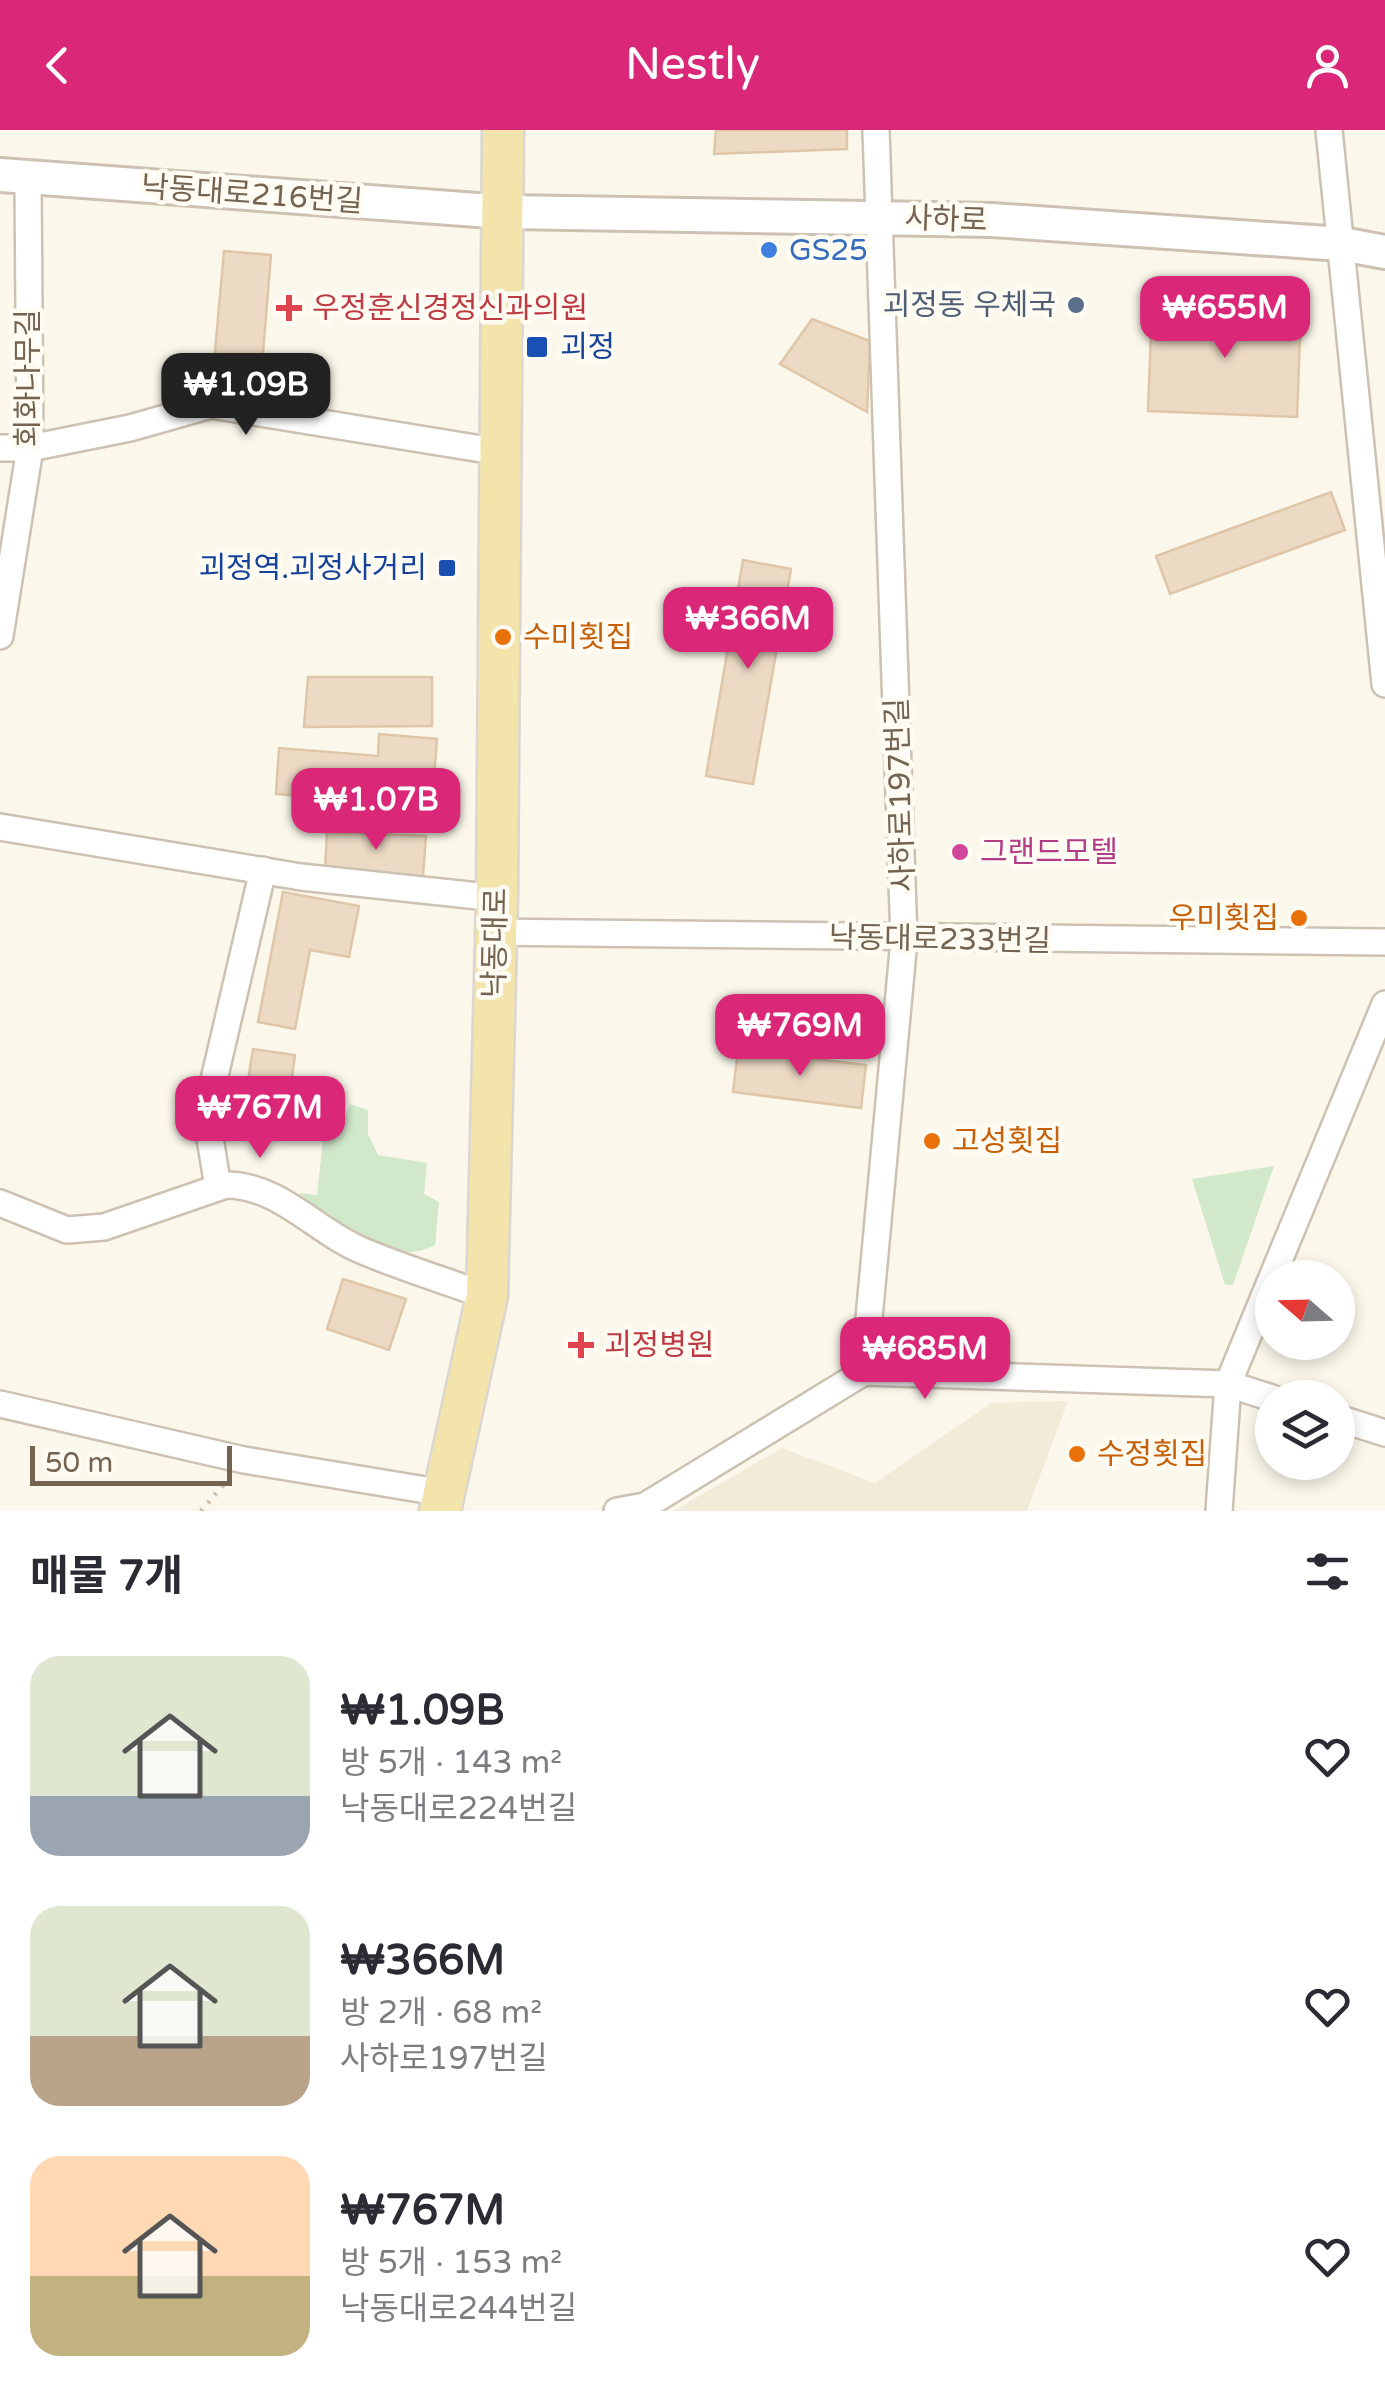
<!DOCTYPE html>
<html lang="ko">
<meta charset="utf-8">
<style>
body{margin:0;font-family:"Varela Round","Noto Sans KR",sans-serif;background:#f2f2f3;color:#2b2b33;height:100vh;display:flex;flex-direction:column;font-size:38px;white-space:nowrap}
*{box-sizing:border-box;margin:0}
p{font-size:32px;color:#7c7c81}
.icon{flex:none;width:55px;height:55px;fill:none;stroke:currentColor;stroke-width:2;stroke-linecap:round;stroke-linejoin:round}
.map{position:relative;height:1381px;overflow:hidden}
.drawer{display:flex;flex-direction:column;background:#fff;flex:1}
.drawer>*{flex:none}
.needle{width:65px;rotate:290deg}
.buttons{position:absolute;left:1255px;top:1130px;display:grid;gap:20px}
.buttons a{display:grid;place-items:center;width:100px;height:100px;border-radius:50%;background:#fff;box-shadow:0 5px 15px #0003;font-size:50px}
.scale{position:absolute;left:30px;bottom:25px;width:202px;box-sizing:border-box;padding-left:10px;border:5px solid #746350;border-top:0;font-size:28px;line-height:35px;white-space:nowrap;color:#746350;-webkit-text-stroke:8px #fefbf2;paint-order:stroke}
.price{position:absolute;translate:-50% -85px;padding:0 22px;border-radius:20px;background:#db2777;color:#fff;font-size:32px;line-height:65px;filter:drop-shadow(0 2px 5px #0008)}
.price::after{content:'';position:absolute;left:50%;top:60px;width:30px;height:22px;margin-left:-15px;background:inherit;clip-path:polygon(0 0,100% 0,50% 100%)}
.price.active{background:#222;color:#fff}
ul{padding:0;list-style:none}
li{display:flex;align-items:center;gap:30px;height:250px;padding:0 30px}
li span{display:grid;place-items:center;flex:none;width:280px;height:200px;border-radius:30px;color:#555}
li>.icon{margin-inline-start:auto}
span .icon{width:120px;height:120px;fill:#fffc;stroke-width:1}
li b{font-size:42px}
h2{display:flex;justify-content:space-between;align-items:center;height:120px;padding:0 30px;font-size:42px}
header{display:flex;justify-content:space-between;align-items:center;height:130px;padding:0 30px;background:#db2777;color:#fff;font-size:45px;font-weight:600}
.map>svg:first-child{display:block}
.residential{fill:#f2ebda}
.green{fill:#d1e8cb}
.building{fill:#ecdac4;stroke:#dfc6a8;stroke-width:2.5}
.lines{fill:none;stroke-linecap:round;stroke-linejoin:round}
.minor-casing{stroke:#cdc2b2;stroke-width:30}
.tertiary-casing{stroke:#cdc2b2;stroke-width:38}
.primary-casing{stroke:#dbd6d2;stroke-width:45}
.path{stroke:#d3c0a8;stroke-width:5;stroke-dasharray:2.5 8;stroke-linecap:butt}
.minor{stroke:#fff;stroke-width:25}
.tertiary{stroke:#fff;stroke-width:32}
.primary{stroke:#f2e4ab;stroke-width:40}
.shop-dot{fill:#3f7fe0;stroke:#fefbf2;stroke-width:4}
.service-dot{fill:#5c6f8a;stroke:#fefbf2;stroke-width:4}
.health-dot{fill:#e0444e;stroke:#fefbf2;stroke-width:4}
.transit-dot{fill:#1a4fb4;stroke:#fefbf2;stroke-width:4}
.food-dot{fill:#e8710a;stroke:#fefbf2;stroke-width:4}
.hotel-dot{fill:#d1479c;stroke:#fefbf2;stroke-width:4}
.labels{text-anchor:middle;stroke-width:9;stroke-linejoin:round;paint-order:stroke}
.street-label{font-size:30px;fill:#746350;stroke:#fefbf2}
.shop-label{font-size:30px;fill:#366cbe;stroke:#fefbf2;text-anchor:start}
.service-label{font-size:30px;fill:#4e5e75;stroke:#fefbf2;text-anchor:end}
.health-label{font-size:30px;fill:#be3a42;stroke:#fefbf2;text-anchor:start}
.transit-label{font-size:30px;fill:#164399;stroke:#fefbf2;text-anchor:start}
.food-label{font-size:30px;fill:#c56008;stroke:#fefbf2;text-anchor:start}
.hotel-label{font-size:30px;fill:#b23c85;stroke:#fefbf2;text-anchor:start}
</style>
<header><svg class="icon" aria-label="back" viewBox="0 0 24 24"><path d="M15 5l-7 7 7 7"/></svg>Nestly<svg class="icon" aria-label="person" viewBox="0 0 24 24"><circle cx="12" cy="8" r="4"/><path d="M4 21q1-7 8-7t8 7"/></svg></header>
<div class="map">
<svg width="1385" height="1381" viewBox="0 0 1385 1381">
<rect width="100%" height="100%" fill="#fbf8eb"/>
<path class="residential" d="M1068,1271L1027,1381H673L782,1318L875,1353L991,1273Z"/>
<g class="green">
<path d="M350,974L368,980V1004L378,1025L427,1033L424,1064L439,1072L435,1115C386,1140 338,1096 297,1070L299,1063L317,1065L325,991L342,993Z"/>
<path d="M1274,1036L1233,1155H1225L1192,1049Z"/>
</g>
<g class="building">
<path d="M716,0H847V19L714,24Z"/>
<path d="M224,121L271,125L260,260L212,255Z"/>
<path d="M1152,175L1301,181L1297,287L1148,281Z"/>
<path d="M812,189L870,211L867,282L780,234Z"/>
<path d="M1331,362L1345,400L1170,464L1156,426Z"/>
<path d="M743,430L791,439L753,654L706,646Z"/>
<path d="M308,547H432V596L304,597Z"/>
<path d="M379,604L437,609L430,699L378,695L380,672L276,664L279,618L378,626Z"/>
<path d="M327,702L426,706L423,746L325,740Z"/>
<path d="M283,762L359,776L349,827L310,820L295,899L258,892Z"/>
<path d="M253,919L295,925L287,982L244,976Z"/>
<path d="M738,920L866,935L861,978L733,962Z"/>
<path d="M343,1149L406,1169L389,1220L327,1199Z"/>
</g>
<g class="lines">
<defs>
<g id="minor">
<path d="M1329,0L1385,554"/>
<path d="M0,318H30L130,298L211,275L500,322"/>
<path d="M0,506L30,318L28,49"/>
<path d="M0,697L301,747L497,768"/>
<path d="M496,802L1385,812"/>
<path d="M218,1057L206,984L263,740"/>
<path d="M0,1073L67,1100L104,1097L226,1055C280,1055 316,1102 363,1121C403,1138 446,1151 487,1166"/>
<path d="M864,1242L904,810L876,0"/>
<path d="M0,1274L244,1330L444,1363"/>
<path d="M1338,1288L1385,1303"/>
<path d="M617,1381L645,1376L864,1242L1228,1254L1272,1268"/>
<path d="M1219,1381L1228,1254L1385,874"/>
</g>
<path id="tertiary" d="M0,45L505,82L992,90L1342,114L1385,122"/>
<path id="primary" d="M440,1381L487,1166L497,768L503,0"/>
</defs>
<use href="#minor" class="minor-casing"/>
<use href="#tertiary" class="tertiary-casing"/>
<use href="#primary" class="primary-casing"/>
<path class="path" d="M201,1381L225,1353"/>
<use href="#minor" class="minor"/>
<use href="#tertiary" class="tertiary"/>
<use href="#primary" class="primary"/>
</g>
<circle class="shop-dot" cx="769" cy="120" r="10"/>
<circle class="service-dot" cx="1076" cy="175" r="10"/>
<g class="health-dot">
<path d="M284 163h10v10h10v10h-10v10h-10v-10h-10v-10h10z"/>
<path d="M576 1200h10v10h10v10h-10v10h-10v-10h-10v-10h10z"/>
</g>
<g class="transit-dot">
<rect x="525" y="205" width="24" height="24" rx="5"/>
<rect x="437" y="428" width="20" height="20" rx="5"/>
</g>
<g class="food-dot">
<circle cx="503" cy="507" r="10"/>
<circle cx="1299" cy="788" r="10"/>
<circle cx="932" cy="1011" r="10"/>
<circle cx="1077" cy="1324" r="10"/>
</g>
<circle class="hotel-dot" cx="960" cy="722" r="10"/>
<g class="labels">
<g class="street-label">
<text transform="translate(252 64) rotate(4)" y="10">낙동대로216번길</text>
<text transform="translate(946 89) rotate(2)" y="10">사하로</text>
<text transform="translate(28 248) rotate(-90)" y="10">회화나무길</text>
<text transform="translate(900 665) rotate(-92)" y="10">사하로197번길</text>
<text transform="translate(940 809) rotate(1)" y="10">낙동대로233번길</text>
<text transform="translate(495 813) rotate(-89)" y="10">낙동대로</text>
</g>
<g class="shop-label">
<text x="789" y="130">GS25</text>
</g>
<g class="service-label">
<text x="1056" y="185">괴정동 우체국</text>
</g>
<g class="health-label">
<text x="312" y="188">우정훈신경정신과의원</text>
<text x="604" y="1225">괴정병원</text>
</g>
<g class="transit-label">
<text x="560" y="227">괴정</text>
<text x="427" y="448" text-anchor="end">괴정역.괴정사거리</text>
</g>
<g class="food-label">
<text x="523" y="517">수미횟집</text>
<text x="1279" y="798" text-anchor="end">우미횟집</text>
<text x="952" y="1021">고성횟집</text>
<text x="1097" y="1334">수정횟집</text>
</g>
<g class="hotel-label">
<text x="980" y="732">그랜드모텔</text>
</g>
</g>
</svg>
<div class="buttons">
<a><svg class="needle" viewBox="-14 -14 28 28"><path d="M0-13l5 13h-10z" fill="#e53935"/><path d="M0 13l5-13h-10z" fill="#7c7c81"/></svg></a>
<a><svg class="icon" aria-label="layers" viewBox="0 0 24 24"><path d="M12 4l9 5-9 5-9-5zM3 14l9 5 9-5"/></svg></a>
</div>
<div class="scale">50 m</div>
<b class="price" style="left:1225px;top:231px">₩655M</b>
<b class="price active" style="left:246px;top:308px">₩1.09B</b>
<b class="price" style="left:748px;top:542px">₩366M</b>
<b class="price" style="left:376px;top:723px">₩1.07B</b>
<b class="price" style="left:800px;top:949px">₩769M</b>
<b class="price" style="left:260px;top:1031px">₩767M</b>
<b class="price" style="left:925px;top:1272px">₩685M</b>
</div>
<section class="drawer">
<h2>매물 7개<svg class="icon" aria-label="filters" viewBox="0 0 24 24"><path d="M4 7h16M4 17h16"/><circle cx="9" cy="7" r="2"/><circle cx="15" cy="17" r="2"/></svg></h2>
<ul>
<li><span style="background:linear-gradient(#dfe7d0 70%,#9aa5b1 0)"><svg class="icon" aria-label="home" viewBox="0 0 24 24"><path d="M3 11l9-7 9 7M6 9v11h12V9"/></svg></span><div><b>₩1.09B</b><p>방 5개 · 143 m²</p><p>낙동대로224번길</p></div><svg class="icon" aria-label="heart" viewBox="0 0 24 24"><path d="M12 20l-8-8c-3-5 5-10 8-4 3-6 11-1 8 4z"/></svg></li>
<li><span style="background:linear-gradient(#dfe7d0 65%,#b9a48a 0)"><svg class="icon" aria-label="home" viewBox="0 0 24 24"><path d="M3 11l9-7 9 7M6 9v11h12V9"/></svg></span><div><b>₩366M</b><p>방 2개 · 68 m²</p><p>사하로197번길</p></div><svg class="icon" aria-label="heart" viewBox="0 0 24 24"><path d="M12 20l-8-8c-3-5 5-10 8-4 3-6 11-1 8 4z"/></svg></li>
<li><span style="background:linear-gradient(#ffd9b3 60%,#c2b280 0)"><svg class="icon" aria-label="home" viewBox="0 0 24 24"><path d="M3 11l9-7 9 7M6 9v11h12V9"/></svg></span><div><b>₩767M</b><p>방 5개 · 153 m²</p><p>낙동대로244번길</p></div><svg class="icon" aria-label="heart" viewBox="0 0 24 24"><path d="M12 20l-8-8c-3-5 5-10 8-4 3-6 11-1 8 4z"/></svg></li>
</ul>
</section>
